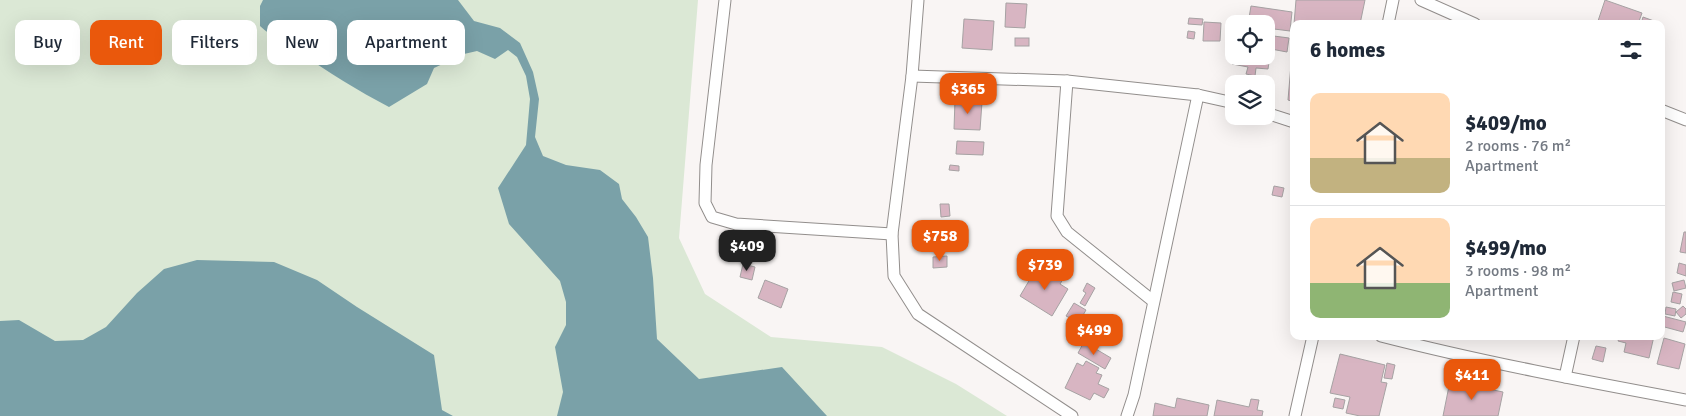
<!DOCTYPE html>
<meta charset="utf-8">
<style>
body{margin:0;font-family:Signika,sans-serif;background:#f6f6f7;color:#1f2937;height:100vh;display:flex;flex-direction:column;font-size:19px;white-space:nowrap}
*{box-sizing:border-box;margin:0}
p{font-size:16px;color:#747a83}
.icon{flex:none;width:28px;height:28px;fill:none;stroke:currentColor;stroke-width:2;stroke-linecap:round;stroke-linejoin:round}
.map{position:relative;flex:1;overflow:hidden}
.sheet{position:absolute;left:1290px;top:20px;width:375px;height:320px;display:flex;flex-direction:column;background:#fff;border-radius:10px;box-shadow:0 5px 20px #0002}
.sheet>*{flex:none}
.guide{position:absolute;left:15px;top:20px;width:475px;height:45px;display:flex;gap:10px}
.tools{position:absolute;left:1225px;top:15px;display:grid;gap:10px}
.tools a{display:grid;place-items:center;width:50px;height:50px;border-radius:10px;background:#fff;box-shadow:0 5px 20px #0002;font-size:25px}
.price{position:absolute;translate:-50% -42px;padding:0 11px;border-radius:10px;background:#ea580c;color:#fff;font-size:16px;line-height:32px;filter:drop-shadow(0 1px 2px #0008)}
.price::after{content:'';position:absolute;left:50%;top:30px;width:15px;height:11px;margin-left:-8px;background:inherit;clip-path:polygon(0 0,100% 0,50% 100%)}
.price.current{background:#222;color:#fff}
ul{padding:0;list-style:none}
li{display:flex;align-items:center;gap:15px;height:125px;padding:0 20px}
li+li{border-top:1px solid #e0e1e3}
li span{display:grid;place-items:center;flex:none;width:140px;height:100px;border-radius:10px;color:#555}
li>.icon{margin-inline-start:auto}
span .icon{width:60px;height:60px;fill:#fffc;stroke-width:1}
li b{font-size:21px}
h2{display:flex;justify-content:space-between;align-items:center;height:60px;padding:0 20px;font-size:21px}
.tag{padding:0 18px;border-radius:10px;background:#fff;box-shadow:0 5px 20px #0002;font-size:18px;line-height:45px}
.tag.current{background:#ea580c;color:#fff}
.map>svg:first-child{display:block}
.green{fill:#dbe8d5}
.water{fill:#7aa1a8}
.building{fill:#d8b5c2;stroke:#a6a2a3}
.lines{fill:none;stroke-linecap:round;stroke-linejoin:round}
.street-casing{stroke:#928e8c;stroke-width:13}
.street{stroke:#fff;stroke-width:11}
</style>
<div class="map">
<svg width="1686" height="416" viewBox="0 0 1686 416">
<rect width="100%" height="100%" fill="#f9f5f4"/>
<path class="green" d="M0,0H698L679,238L705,294L771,337L882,347L956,384L1007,416H0Z"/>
<g class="water">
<path d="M263,0H458L474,21L500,28L520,43L533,72L539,99L535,137L543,156L566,165L600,170L619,184L622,199L636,217L648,237L653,278L657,339L699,379L782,367L827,416H557L563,392L555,347L566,325V302L560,281L509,224L498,188L526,145L530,99L526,76L517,57L508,50L495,59L477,51L464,54L434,68L427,84L389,107C358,91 328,72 299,52C285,44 272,37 260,26V6Z"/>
<path d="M197,260L274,262L317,280L357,307L434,355L442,410L453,416H0V321L19,320L55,341L83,340L106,327L137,293L164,269Z"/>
</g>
<g class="building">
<path d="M1296,0H1365L1360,24H1294Z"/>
<path d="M1605,0L1642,13L1638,24H1597Z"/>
<path d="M1006,3L1027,4L1025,28L1005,27Z"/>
<path d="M1251,6L1292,12L1290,31L1266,28V24H1248Z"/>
<path d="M1643,17L1654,21L1653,24H1641Z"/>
<path d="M1189,18L1203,19L1202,25L1188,24Z"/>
<path d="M964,19L994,21L992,50L962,48Z"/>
<path d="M1204,22L1221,23L1220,41H1203Z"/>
<path d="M1294,29V102L1288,100Z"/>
<path d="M1188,31L1195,32L1194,39L1187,38Z"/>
<path d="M1266,35L1289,38L1287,52L1271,49L1268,69L1256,68L1255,76L1246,74L1248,67L1232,64L1233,57L1266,56Z"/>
<rect x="1015" y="38" width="14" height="8"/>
<path d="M955,100L982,102L980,130L954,129Z"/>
<path d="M957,141L984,142L983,155L956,154Z"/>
<path d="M950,165L959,166V171L949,170Z"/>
<path d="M1274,186L1284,188L1282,197L1272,195Z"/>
<path d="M940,204H949L950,216L941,217Z"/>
<path d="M1684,232H1686V253L1680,252Z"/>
<path d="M947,256V267L933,268V257Z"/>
<path d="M1679,263L1686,265V276L1677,273Z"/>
<path d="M743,264L755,267L752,280L740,277Z"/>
<path d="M1036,269L1049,277L1054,269L1065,276L1060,284L1068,289L1052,316L1020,296Z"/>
<path d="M765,280L788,289L781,308L758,298Z"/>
<path d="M1684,280L1686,288L1674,291L1672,283Z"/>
<path d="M1087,283L1095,288L1085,306L1080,303L1086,293L1083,291Z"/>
<path d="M1673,292L1682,294L1680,304L1671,302Z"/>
<path d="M1074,303L1086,310L1075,329L1066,324L1070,318L1066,316Z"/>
<path d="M1683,306L1686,309V314L1681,318L1676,312Z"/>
<path d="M1666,307L1676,309L1675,316L1665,314Z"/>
<path d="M1663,316L1686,322L1683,332L1661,326Z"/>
<path d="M1620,336H1654L1649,358L1624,352L1626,343L1618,341Z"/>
<path d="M1664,338L1685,344L1679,369L1657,364Z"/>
<path d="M1084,342L1111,358L1105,369L1078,353Z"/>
<path d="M1596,346L1606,348L1603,362L1592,359Z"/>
<path d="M1340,354L1385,365L1381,382L1387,383L1379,416H1360L1346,413L1350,397L1330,393Z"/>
<path d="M1086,361L1099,368L1096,373L1102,375L1098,384L1109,389L1104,398L1094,393L1090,400L1065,388L1077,363L1083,366Z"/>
<path d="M1387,363L1395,365L1392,379L1384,378Z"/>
<path d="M1450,381L1503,392L1498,416H1443Z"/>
<path d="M1177,398L1209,405L1207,416H1153L1155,403L1175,408Z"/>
<path d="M1335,398L1345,400L1343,409L1333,407Z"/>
<path d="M1251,399L1259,400L1257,410L1263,411L1262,416H1214L1217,400L1249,407Z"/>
</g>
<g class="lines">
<defs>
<g id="street">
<path d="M725,0L706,165L705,203L712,217L736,224L892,234"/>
<path d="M918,0L912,76L892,234L894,276L918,314L1072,416"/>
<path d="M1421,0L1475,24"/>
<path d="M1388,24L1393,0"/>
<path d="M912,76L1067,81L1198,95L1234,103"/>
<path d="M1067,81L1057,216L1067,232L1153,301"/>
<path d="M1661,110L1686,120"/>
<path d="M1266,113L1294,122"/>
<path d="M1381,336C1482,362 1584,381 1686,400"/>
<path d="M1565,377L1574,336"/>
<path d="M1127,416L1134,395L1198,95"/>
<path d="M1295,416L1313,336"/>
</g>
</defs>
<use href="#street" class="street-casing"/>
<use href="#street" class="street"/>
</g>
</svg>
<div class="tools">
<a><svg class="icon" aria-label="locate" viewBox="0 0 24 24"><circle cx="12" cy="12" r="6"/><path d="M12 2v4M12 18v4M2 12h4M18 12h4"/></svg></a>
<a><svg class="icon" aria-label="layers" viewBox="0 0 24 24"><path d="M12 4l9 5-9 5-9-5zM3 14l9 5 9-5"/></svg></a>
</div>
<b class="price" style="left:968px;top:115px">$365</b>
<b class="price" style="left:940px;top:262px">$758</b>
<b class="price current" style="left:747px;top:272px">$409</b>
<b class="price" style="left:1045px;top:291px">$739</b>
<b class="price" style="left:1094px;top:356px">$499</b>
<b class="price" style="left:1472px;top:401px">$411</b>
<div class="guide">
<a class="tag">Buy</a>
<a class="tag current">Rent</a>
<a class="tag">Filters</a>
<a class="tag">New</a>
<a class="tag">Apartment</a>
</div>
<section class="sheet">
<h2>6 homes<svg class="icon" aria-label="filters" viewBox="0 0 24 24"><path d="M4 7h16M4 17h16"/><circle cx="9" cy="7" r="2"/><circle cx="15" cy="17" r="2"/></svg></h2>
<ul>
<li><span style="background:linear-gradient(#ffd9b3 65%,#c2b280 0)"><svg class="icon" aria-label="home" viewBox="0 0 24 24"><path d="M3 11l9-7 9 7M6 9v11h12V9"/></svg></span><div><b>$409/mo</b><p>2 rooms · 76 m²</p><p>Apartment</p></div></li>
<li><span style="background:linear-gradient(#ffd9b3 65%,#8fb573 0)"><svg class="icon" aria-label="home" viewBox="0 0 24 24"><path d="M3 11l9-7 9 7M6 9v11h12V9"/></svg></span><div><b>$499/mo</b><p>3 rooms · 98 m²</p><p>Apartment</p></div></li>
</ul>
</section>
</div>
